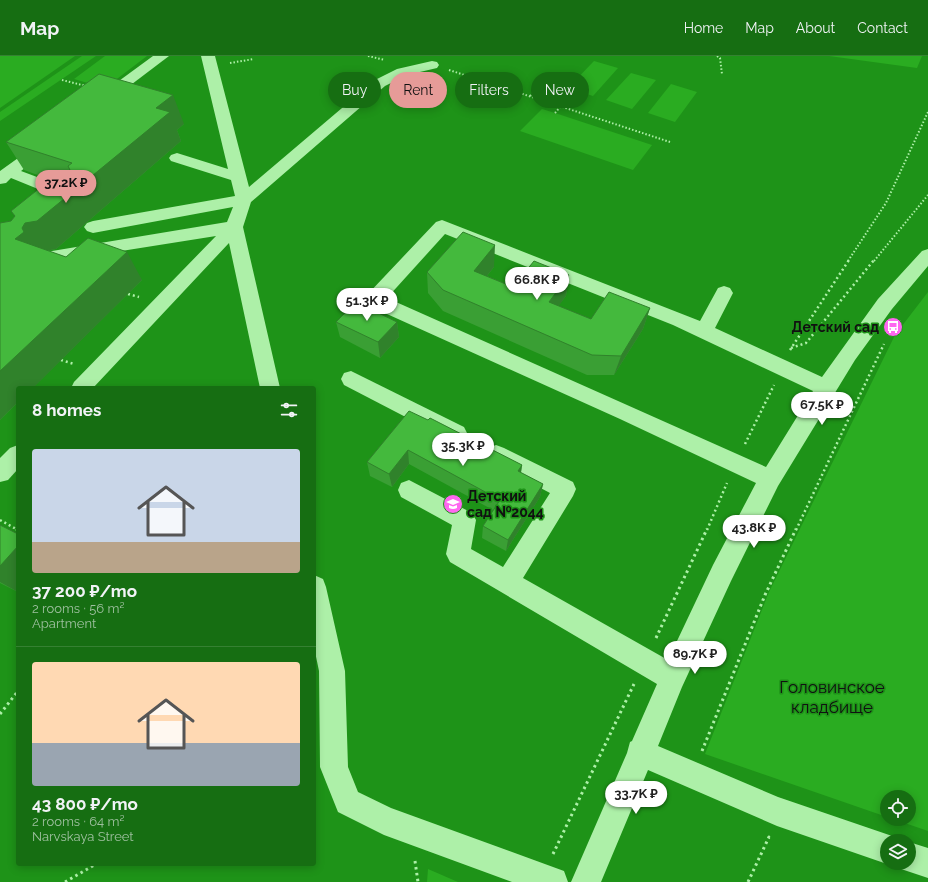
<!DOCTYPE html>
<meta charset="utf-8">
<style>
body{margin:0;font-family:Raleway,sans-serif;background:#237620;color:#f1f3f6;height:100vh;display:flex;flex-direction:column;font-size:15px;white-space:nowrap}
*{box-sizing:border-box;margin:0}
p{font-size:13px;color:#9ec09f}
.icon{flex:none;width:22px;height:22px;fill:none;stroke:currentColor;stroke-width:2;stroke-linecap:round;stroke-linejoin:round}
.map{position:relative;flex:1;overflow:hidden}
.panel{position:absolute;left:16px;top:330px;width:300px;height:480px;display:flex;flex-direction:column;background:#166e12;border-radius:4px;box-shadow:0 2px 10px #0003}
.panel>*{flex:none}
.top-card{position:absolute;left:328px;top:16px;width:380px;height:36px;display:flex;gap:8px}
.buttons{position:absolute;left:880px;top:734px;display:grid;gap:8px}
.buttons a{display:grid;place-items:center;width:36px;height:36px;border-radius:50%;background:#166e12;box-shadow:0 2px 10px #0003;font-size:20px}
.price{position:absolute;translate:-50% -34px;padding:0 9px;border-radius:14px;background:#fff;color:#222;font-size:13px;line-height:26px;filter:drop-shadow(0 1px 2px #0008)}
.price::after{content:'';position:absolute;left:50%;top:24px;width:12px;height:9px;margin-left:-6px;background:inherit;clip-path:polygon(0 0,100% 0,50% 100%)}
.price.selected{background:#e69b98;color:#111}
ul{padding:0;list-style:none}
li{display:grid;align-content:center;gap:8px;height:212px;padding:0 16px}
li+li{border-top:1px solid #358132}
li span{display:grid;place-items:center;height:124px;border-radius:4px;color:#555}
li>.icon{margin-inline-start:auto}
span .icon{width:72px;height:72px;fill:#fffc;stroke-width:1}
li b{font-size:17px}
h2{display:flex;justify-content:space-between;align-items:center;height:48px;padding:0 16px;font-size:17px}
.chip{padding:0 14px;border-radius:18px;background:#166e12;box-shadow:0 2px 10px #0003;font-size:14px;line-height:36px}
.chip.selected{background:#e69b98;color:#111}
header{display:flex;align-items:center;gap:24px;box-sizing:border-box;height:56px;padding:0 20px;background:#166e12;border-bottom:1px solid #358132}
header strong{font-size:19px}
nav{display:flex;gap:22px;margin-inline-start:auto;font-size:14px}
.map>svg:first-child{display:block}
.green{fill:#2aac21}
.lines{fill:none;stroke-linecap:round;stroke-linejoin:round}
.path-far2{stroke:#adf0a8;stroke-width:2;stroke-dasharray:1.5 2;stroke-linecap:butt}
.path-far1{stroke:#adf0a8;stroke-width:2.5;stroke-dasharray:2 3;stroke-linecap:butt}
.path{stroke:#adf0a8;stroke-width:3;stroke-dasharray:2.5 3.5;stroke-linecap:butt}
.minor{fill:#adf0a8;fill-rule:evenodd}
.wall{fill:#3a9f34}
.shaded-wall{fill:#30822b}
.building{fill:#44b93d;stroke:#30822b}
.labels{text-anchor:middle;stroke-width:3;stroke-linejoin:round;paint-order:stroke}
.poi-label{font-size:14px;font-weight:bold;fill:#111;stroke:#1e9318;text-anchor:end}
.near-park-label{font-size:17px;fill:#111;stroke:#1e9318}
</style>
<header>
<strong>Map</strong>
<nav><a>Home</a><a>Map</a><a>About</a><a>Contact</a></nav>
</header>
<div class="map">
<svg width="928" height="826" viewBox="0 0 928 826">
<rect width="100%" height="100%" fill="#1e9318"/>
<g class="green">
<path d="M0,0H75L0,52Z"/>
<path d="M82,0H96L0,65V56Z"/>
<path d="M105,0H147L105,32L74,23Z"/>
<path d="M829,0H922L917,12Z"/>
<path d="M594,5L618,12L593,40L568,32Z"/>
<path d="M631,17L656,24L632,53L606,44Z"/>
<path d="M671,28L697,36L675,66L648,57Z"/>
<path d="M542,53L555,57L652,89L633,114L520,75Z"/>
<path d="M928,236V775L893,763H909V741H887V761L705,698L769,536L895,279Z"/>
<path d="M428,813L458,826H427Z"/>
</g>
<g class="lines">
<g class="path-far2">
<path d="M368,0L385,4"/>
<path d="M717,0L720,2L722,18"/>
<path d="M230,7L254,3"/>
<path d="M449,14L670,86"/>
<path d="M62,24L86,30"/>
<path d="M530,40L538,32L549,36"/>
<path d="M555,57L561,50"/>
<path d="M848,205L886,147L928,56"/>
<path d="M874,205L928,139"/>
</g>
<g class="path-far1">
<path d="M128,238L139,241"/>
<path d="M791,292L806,287L874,204"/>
<path d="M790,294L849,204"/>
<path d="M61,304L74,308"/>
<path d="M745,388L774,329"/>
<path d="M0,464L18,474"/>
<path d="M707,474L727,427"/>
<path d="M796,474L884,288"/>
</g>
<g class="path">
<path d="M16,473L18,474"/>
<path d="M656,582L707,473"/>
<path d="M0,658L18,635"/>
<path d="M702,695L765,539L796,473"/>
<path d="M553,798L634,628"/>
<path d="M415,805L418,826"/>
<path d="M65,826L96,808"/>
<path d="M748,826L769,781L771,782"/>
</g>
<g class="minor">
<path d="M153,0H169L107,47L102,48L97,47L95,44L97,41Z"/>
<path d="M201,0H215L249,131L375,24L397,13L432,5L437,6L439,9L437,12L407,19L385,30L251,146L243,171L280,332H260L229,187L93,332H71L74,326L216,180L52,206L46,204L43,200L46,196L227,166L233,151L93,177L87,175L84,171L87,167L93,165L235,140L231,124L171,105L169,102L171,99L177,97L228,113Z"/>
<path d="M44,85L49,87L52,90L49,93L21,115L77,136L79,140L77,144L71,145L65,144L11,122L6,127L0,128V115L39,87Z"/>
<path d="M442,164L700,265L718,232L724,230L730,232L733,237L715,272L822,321L878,243L922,195L928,193V210L892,253L855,304L778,430L731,525L682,631L658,690L778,741L898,782L899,785H887V807H889L887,808L777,770L648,714L601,826H571L627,697L630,686L632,685L657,628L450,506L446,498L452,469L401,441L398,434L401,427L409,424L472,457L476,464L471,493L503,511L550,437L488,404L485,398L488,392L496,389L504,392L573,426L576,433L573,440L523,522L668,604L713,509L756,427L620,363L367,249L365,244L367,239L436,166ZM445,178L673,269L813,335L766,411L387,242Z"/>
<path d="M351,315L464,371L467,377L464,383L456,386L448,383L344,329L341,323L344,317Z"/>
<path d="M18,389V413L8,424L0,426V402L10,392Z"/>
<path d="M314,519L323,523L326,531L345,615L348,711L358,736L391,752L564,815L568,826H512L384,779L338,756L320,711L319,615L314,591Z"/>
<path d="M909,786L928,792V822L898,812L896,807H909Z"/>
</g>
</g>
<g class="wall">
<path d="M184,68L177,74L181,85L56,193L47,195L66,201L142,224L0,364V167L11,165L51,124L24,114L6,86Z"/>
<path d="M494,211L487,220L513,231L569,219L566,240L558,250L591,263L650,252L643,273L614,319H587L443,255L428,237L427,216Z"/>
<path d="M336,266H397L399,281L380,302L340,281Z"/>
<path d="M428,364L522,409L521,417L543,428L540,441L506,495L482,482L483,470L493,454L409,408L392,431L370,420L367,406Z"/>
<path d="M0,469L18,478V536L0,527Z"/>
</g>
<g class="shaded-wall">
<path d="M173,39L184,68L177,74L181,85L56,193L45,195L15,183L25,167L156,52Z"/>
<path d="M495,189L494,211L474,236V215Z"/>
<path d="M127,196L142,224L33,332H18V346L0,364V315Z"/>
<path d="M569,219L566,240L546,267L549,246Z"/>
<path d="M650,252L643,273L614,319L621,300Z"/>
<path d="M397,266L399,281L380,302L378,286Z"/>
<path d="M408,394L409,408L392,431L389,418Z"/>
<path d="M522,409L520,422L518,415Z"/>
<path d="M543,428L540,441L506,495L508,484Z"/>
<path d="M18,490V536L0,526V510Z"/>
</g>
<g class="building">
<path d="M99,18L173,39L156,52L170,56L37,165L25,167L22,172L24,176L15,183L66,201L88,182L127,196L0,315V167L11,165L15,160L11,155L56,119L68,118L70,114L68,110L72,107L6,86Z"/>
<path d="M463,176L495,189L474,215L513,231L534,205L569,219L549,246L591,263L609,236L650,252L621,300L592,299L443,234L427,216Z"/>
<path d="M356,246L397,266L378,286L336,266Z"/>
<path d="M409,355L428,364L430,362L522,409L518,415L543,428L508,484L483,470L500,444L408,394L389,418L367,406Z"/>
<path d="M0,469L18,478V490L0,510Z"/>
</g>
<defs>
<symbol id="bus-disc" viewBox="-11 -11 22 22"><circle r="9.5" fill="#ff67f0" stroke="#1e9318"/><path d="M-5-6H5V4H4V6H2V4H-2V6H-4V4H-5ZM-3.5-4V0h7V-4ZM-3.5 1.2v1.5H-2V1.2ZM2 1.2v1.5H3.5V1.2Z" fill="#fff"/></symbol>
<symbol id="school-disc" viewBox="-11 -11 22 22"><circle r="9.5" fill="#ff67f0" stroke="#1e9318"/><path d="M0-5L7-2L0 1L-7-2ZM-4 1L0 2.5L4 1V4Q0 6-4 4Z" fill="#fff"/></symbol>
</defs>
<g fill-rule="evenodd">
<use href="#bus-disc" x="882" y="260" width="22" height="22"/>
<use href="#school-disc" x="442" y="437" width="22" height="22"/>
</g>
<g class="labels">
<g class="poi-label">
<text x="879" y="276">Детский сад</text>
<text x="467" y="445" text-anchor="start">Детский<tspan x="467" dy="16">сад №2044</tspan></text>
</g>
<g class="near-park-label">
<text x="832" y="637">Головинское<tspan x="832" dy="20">кладбище</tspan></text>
</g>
</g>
</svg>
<div class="buttons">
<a><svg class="icon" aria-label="locate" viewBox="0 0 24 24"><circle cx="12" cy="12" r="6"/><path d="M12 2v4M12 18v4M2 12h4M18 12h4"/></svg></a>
<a><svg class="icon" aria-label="layers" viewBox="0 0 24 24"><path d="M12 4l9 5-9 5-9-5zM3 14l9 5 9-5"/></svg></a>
</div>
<b class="price selected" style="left:66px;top:148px">37.2K ₽</b>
<b class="price" style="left:537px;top:245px">66.8K ₽</b>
<b class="price" style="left:367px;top:266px">51.3K ₽</b>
<b class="price" style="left:822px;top:370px">67.5K ₽</b>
<b class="price" style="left:463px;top:411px">35.3K ₽</b>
<b class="price" style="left:754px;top:493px">43.8K ₽</b>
<b class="price" style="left:695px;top:619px">89.7K ₽</b>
<b class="price" style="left:636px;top:759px">33.7K ₽</b>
<div class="top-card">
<a class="chip">Buy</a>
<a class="chip selected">Rent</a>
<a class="chip">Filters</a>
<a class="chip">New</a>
</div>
<section class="panel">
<h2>8 homes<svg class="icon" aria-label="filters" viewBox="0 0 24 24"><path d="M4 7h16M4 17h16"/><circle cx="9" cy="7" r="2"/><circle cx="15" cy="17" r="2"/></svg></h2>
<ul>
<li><span style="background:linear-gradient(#c9d6e8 75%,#b9a48a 0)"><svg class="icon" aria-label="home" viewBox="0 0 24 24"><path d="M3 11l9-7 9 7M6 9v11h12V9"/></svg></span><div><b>37 200 ₽/mo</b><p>2 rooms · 56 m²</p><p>Apartment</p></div></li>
<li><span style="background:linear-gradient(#ffd9b3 65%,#9aa5b1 0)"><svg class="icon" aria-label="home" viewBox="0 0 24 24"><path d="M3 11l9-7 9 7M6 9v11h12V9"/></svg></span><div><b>43 800 ₽/mo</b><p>2 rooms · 64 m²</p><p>Narvskaya Street</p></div></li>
</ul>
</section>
</div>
